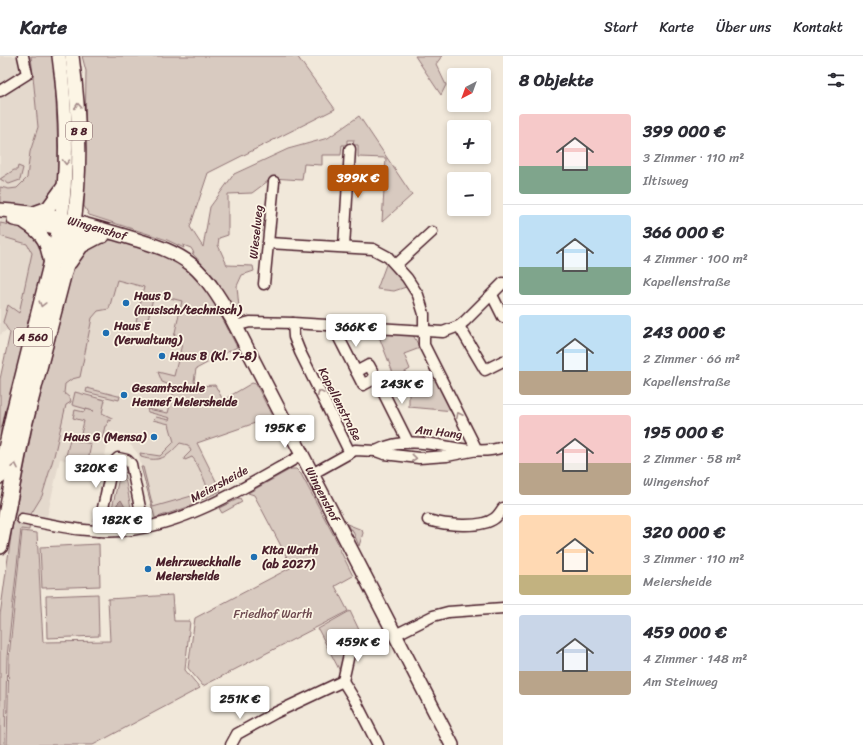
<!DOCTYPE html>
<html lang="de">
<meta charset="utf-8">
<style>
body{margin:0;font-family:Sriracha,sans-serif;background:#f2f2f3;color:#2b2b33;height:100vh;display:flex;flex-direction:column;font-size:15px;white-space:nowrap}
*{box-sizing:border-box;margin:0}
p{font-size:13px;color:#7c7c81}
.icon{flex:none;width:22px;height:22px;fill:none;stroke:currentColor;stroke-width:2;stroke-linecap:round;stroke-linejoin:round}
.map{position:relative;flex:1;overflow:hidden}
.side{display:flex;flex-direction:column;background:#fff;width:360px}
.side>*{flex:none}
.needle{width:26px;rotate:221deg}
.buttons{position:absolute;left:447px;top:12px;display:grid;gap:8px}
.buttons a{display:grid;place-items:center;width:44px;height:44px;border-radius:4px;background:#fff;box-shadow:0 2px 6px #0003;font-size:20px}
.price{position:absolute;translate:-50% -34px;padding:0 9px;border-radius:4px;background:#fff;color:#222;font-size:13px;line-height:26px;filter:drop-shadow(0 1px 2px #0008)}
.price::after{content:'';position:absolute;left:50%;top:24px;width:12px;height:9px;margin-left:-6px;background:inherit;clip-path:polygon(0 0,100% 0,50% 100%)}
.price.on{background:#b45309;color:#fff}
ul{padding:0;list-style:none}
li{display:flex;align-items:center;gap:12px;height:100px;padding:0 16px}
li+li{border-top:1px solid #e1e1e2}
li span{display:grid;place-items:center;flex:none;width:112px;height:80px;border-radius:4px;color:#555}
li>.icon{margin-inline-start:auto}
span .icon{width:48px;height:48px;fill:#fffc;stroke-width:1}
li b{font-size:17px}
h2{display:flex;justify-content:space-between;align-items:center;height:48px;padding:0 16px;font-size:17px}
header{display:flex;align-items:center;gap:24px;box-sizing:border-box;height:56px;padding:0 20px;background:#fff;border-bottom:1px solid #e1e1e2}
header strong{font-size:19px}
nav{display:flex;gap:22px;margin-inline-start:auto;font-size:14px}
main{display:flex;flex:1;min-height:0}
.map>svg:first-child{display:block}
.built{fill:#e4d9cd}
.green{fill:#d8cac0;stroke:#917476}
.water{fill:#b6a19c;stroke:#8b6d6f}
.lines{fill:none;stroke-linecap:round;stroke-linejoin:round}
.minor-casing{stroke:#4a1f2b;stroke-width:13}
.major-casing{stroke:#4a1f2b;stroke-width:16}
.highway-casing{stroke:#4a1f2b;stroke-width:18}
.minor{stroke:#fcf5e5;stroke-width:10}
.major{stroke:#fcf5e5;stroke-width:13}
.highway{stroke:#fcf5e5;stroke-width:15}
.oneway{stroke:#a38a88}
.poi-dot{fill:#1f6fb2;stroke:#fcf5e5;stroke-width:1.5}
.labels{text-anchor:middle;stroke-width:3.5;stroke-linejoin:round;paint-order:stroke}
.shield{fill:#fcf5e5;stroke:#7f5f63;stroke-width:1}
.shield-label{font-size:11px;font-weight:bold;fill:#4a1f2b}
.street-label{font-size:12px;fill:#4a1f2b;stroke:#fcf5e5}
.poi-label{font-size:12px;font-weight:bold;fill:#4a1f2b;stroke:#fcf5e5;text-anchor:start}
.park-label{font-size:12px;fill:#6e4a50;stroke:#fcf5e5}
</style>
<header>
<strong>Karte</strong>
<nav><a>Start</a><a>Karte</a><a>Über uns</a><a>Kontakt</a></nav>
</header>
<main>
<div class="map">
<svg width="503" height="689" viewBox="0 0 503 689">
<rect width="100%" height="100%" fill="#f1e8da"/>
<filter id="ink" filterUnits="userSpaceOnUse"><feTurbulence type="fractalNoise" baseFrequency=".025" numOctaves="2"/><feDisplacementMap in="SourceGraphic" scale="8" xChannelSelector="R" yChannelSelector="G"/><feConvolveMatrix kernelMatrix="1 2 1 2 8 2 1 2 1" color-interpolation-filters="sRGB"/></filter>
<g filter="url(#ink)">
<g class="built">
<path d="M0,0H31L38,71L30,96L27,122L17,132L9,133L0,131Z"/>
<path d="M58,132L43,213L27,269L3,266L8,273L0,279V150Z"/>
<path d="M93,209L193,230L188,303L191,376L221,435L201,445L200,440L195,441L197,448L155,462L138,398L130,388L127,387L125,378L111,375L101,415H99L100,412L60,403L47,461L32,457L71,280Z"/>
</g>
<g class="green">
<path d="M31,0H54L58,95V132L41,153L0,150V131L9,133L17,132L27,122L30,96L38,71Z"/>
<path d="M82,0H297L335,53L208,117L190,171L203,191L210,151L234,118L288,93L328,82L359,60L412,139L382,166L386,102L358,101V89H353L354,84H347V89H342L341,99H322V109L304,108L302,124L272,122L252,137L228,138V179L219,182L218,189L227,209L253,210L254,215L242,219L237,230L239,252L233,255L215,222L192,197H194L191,192L183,189L184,192L167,184L89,159L84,150L86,15Z"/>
<path d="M415,0H442L436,8L446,29L441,39Z"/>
<path d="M18,110L23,112L20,124L9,128L0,123L14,114H17Z"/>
<path d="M0,167L27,172L37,177L46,201L0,384V323L10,277L3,266L8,249L19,257L32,197L27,188L0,180Z"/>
<path d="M112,184C143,188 175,199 197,222C211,237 227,272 237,291L196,313L194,325L197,330L215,329L223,344L252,327L256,328L274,364L263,370L261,365L197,387L221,435L201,444L199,437L208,434C206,427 197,405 192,401L185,404L184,402L191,395L188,389L180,387C167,401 160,407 141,401L140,397L160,400L174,386L169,368L153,364L156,361L169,364L170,362L148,356L147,353L168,357L175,331L162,326L158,316L174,320L183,284L174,281L182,245L154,238L147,267L136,266L144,231L117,224L109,253L98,255L92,262L80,321L72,323L65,328L64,337L70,342L71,346L66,349L54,400L42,440L31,458L29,474L21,473L7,601L5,689H0V559L12,473L32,373L74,209L91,185Z"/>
<path d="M387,206L409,230L394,235L377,233Z"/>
<path d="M378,278L413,279L420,292L404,298L410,313L395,322Z"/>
<path d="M409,323L439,325L454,355L409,351Z"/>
<path d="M87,332L118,340H120L119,344L86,336Z"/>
<path d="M75,336L105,344L102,357L112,362L111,365L108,364L107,370H105L102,383L81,378L84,365L73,362L75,354L84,356L85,353L93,355L72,349Z"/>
<path d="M70,383L91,388L88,405L66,400Z"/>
<path d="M123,410L128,416L124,417L134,466L108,469L120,418L115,416L119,411Z"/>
<path d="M141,411H143L153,451L195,439L197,448L155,462Z"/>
<path d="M291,413H296L301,418L340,491L339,492L353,520L335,530L348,555L203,630L188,612L195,562L292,511L260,450L254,439L248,437Z"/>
<path d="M240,442L242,446L222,457L219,452Z"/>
<path d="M347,468L362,474L363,477L359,490L352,473L350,474Z"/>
<path d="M22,475L37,477L43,586L110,585L108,543L172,539L174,565H190L185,614L200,632L93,689H7L9,601Z"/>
<path d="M99,488L100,530L42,532L40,491Z"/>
<path d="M98,538L99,580L47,582L46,540Z"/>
<path d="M350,555L360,576L351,583L345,580L342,584L347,589L341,617L318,573Z"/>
</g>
<path class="water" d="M121,444L126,453L122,461L116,458L117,448Z"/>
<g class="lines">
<defs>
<g id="minor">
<path d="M0,35L27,18L23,0"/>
<path d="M268,187L373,193L388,201L407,222L418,239L424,258V289L477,394"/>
<path d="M344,191L350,93"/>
<path d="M396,209L432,176"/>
<path d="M264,228L274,126"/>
<path d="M492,239L503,261"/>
<path d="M293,267L294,281L300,296L350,397"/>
<path d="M235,270L250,266L293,267L443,276L459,270L465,265L503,227"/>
<path d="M339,270L338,280L363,329L376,322L369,309L356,316"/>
<path d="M459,270L485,314L503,305"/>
<path d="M376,322L408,386"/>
<path d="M376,395C422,372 463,405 503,391"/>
<path d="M312,418L355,394L376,395L384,398L419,402L447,400L477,394"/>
<path d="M22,463C57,470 95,479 131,474C193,465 248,429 302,399"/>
<path d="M428,464C445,469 481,473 495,462C498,460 501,455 503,452"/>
<path d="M98,475L111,415L114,406L118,402L127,404L131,408L144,471"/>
<path d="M395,579L433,560L448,556L503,552"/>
<path d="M343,625L352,585"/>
<path d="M231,689L237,678L275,657L343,625L356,646L378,689"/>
</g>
<g id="major">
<path d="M59,0C67,57 68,114 60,172"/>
<path d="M72,0C80,58 82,115 73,174"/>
<path id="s1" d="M0,154C45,156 88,169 131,182C153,189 173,194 192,209C209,224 220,243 232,263L452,689"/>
<path d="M34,157L48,152L64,130"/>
<path d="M14,163L103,180"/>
<path d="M26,167C45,179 47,187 51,208"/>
</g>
<g id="highway">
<path d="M69,206L81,189L98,180"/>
<path d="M0,420L15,352L60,173"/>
<path d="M0,490L23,373L65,212L73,175"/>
</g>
</defs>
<use href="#minor" class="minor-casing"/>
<use href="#major" class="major-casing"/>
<use href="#highway" class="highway-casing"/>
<use href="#minor" class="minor"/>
<use href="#major" class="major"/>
<use href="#highway" class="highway"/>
</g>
<defs><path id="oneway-chevron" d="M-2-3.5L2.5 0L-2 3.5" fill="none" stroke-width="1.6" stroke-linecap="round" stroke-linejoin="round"/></defs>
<g class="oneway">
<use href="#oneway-chevron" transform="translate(78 50) rotate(-95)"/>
<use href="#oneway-chevron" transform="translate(66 106) rotate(91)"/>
<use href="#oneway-chevron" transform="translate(42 248) rotate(105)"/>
<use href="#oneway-chevron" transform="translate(320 337) rotate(-117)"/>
<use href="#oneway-chevron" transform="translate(459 359) rotate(-117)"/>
<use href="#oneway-chevron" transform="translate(414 402) rotate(5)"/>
<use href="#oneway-chevron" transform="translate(15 410) rotate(-78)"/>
</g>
</g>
<g class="poi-dot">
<circle cx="126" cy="247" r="4"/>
<circle cx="106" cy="277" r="4"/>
<circle cx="162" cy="300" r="4"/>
<circle cx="124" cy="339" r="4"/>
<circle cx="154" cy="381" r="4"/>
<circle cx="254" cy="501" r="4"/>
<circle cx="148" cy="513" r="4"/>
</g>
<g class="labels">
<g class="shield">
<rect x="66" y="66" width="26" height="18" rx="3"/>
<rect x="14" y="272" width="38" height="18" rx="3"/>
</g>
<g class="shield-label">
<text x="79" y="79">B 8</text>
<text x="33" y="285">A 560</text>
</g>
<g class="street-label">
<text dy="4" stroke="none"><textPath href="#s1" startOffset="99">Wingenshof</textPath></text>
<text transform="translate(256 176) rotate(-84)" y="4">Wieselweg</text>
<text transform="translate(340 348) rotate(63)" y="4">Kapellenstraße</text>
<text transform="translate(439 376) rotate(6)" y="4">Am Hang</text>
<text transform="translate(219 428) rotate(-28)" y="4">Meiersheide</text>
<text dy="4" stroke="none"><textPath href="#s1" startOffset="466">Wingenshof</textPath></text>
</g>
<g class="poi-label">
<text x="134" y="244">Haus D<tspan x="134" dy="14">(musisch/technisch)</tspan></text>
<text x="114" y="274">Haus E<tspan x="114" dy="14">(Verwaltung)</tspan></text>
<text x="170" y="304">Haus B (Kl. 7-8)</text>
<text x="132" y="336">Gesamtschule<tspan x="132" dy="14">Hennef Meiersheide</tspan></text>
<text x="146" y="385" text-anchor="end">Haus G (Mensa)</text>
<text x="262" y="498">Kita Warth<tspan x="262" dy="14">(ab 2027)</tspan></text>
<text x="156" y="510">Mehrzweckhalle<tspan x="156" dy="14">Meiersheide</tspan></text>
</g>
<g class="park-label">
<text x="273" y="562">Friedhof Warth</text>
</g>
</g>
</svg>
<div class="buttons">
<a><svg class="needle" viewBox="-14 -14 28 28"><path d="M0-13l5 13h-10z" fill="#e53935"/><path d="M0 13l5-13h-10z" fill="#7c7c81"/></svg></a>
<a>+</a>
<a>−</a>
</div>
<b class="price on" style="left:358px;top:143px">399K €</b>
<b class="price" style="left:356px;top:292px">366K €</b>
<b class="price" style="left:402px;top:349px">243K €</b>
<b class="price" style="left:285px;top:393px">195K €</b>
<b class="price" style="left:96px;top:433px">320K €</b>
<b class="price" style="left:122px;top:485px">182K €</b>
<b class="price" style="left:358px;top:607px">459K €</b>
<b class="price" style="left:240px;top:664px">251K €</b>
</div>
<section class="side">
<h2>8 Objekte<svg class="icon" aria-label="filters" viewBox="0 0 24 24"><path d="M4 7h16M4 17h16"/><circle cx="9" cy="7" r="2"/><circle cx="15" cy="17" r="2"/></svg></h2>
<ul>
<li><span style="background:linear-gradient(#f6c9c9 65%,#7fa58c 0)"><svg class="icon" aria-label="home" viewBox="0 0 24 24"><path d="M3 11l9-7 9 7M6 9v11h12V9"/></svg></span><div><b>399 000 €</b><p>3 Zimmer · 110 m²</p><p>Iltisweg</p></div></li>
<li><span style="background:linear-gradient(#bfe0f5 65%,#7fa58c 0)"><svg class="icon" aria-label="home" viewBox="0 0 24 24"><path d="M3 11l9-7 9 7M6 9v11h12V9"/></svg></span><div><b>366 000 €</b><p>4 Zimmer · 100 m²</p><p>Kapellenstraße</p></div></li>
<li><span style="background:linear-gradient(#bfe0f5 70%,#b9a48a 0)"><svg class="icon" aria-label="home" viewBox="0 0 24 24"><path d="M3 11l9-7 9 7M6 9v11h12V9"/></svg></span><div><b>243 000 €</b><p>2 Zimmer · 66 m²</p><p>Kapellenstraße</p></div></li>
<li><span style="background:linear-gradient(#f6c9c9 60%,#b9a48a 0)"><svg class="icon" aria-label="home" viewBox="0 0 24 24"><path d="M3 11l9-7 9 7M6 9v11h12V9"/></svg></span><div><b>195 000 €</b><p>2 Zimmer · 58 m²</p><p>Wingenshof</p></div></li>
<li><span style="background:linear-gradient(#ffd9b3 75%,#c2b280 0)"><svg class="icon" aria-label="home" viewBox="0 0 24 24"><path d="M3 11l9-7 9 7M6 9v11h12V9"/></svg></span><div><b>320 000 €</b><p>3 Zimmer · 110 m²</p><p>Meiersheide</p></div></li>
<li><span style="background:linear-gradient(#c9d6e8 70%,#b9a48a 0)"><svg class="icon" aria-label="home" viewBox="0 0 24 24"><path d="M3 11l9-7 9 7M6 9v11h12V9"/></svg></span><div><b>459 000 €</b><p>4 Zimmer · 148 m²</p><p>Am Steinweg</p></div></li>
</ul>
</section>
</main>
